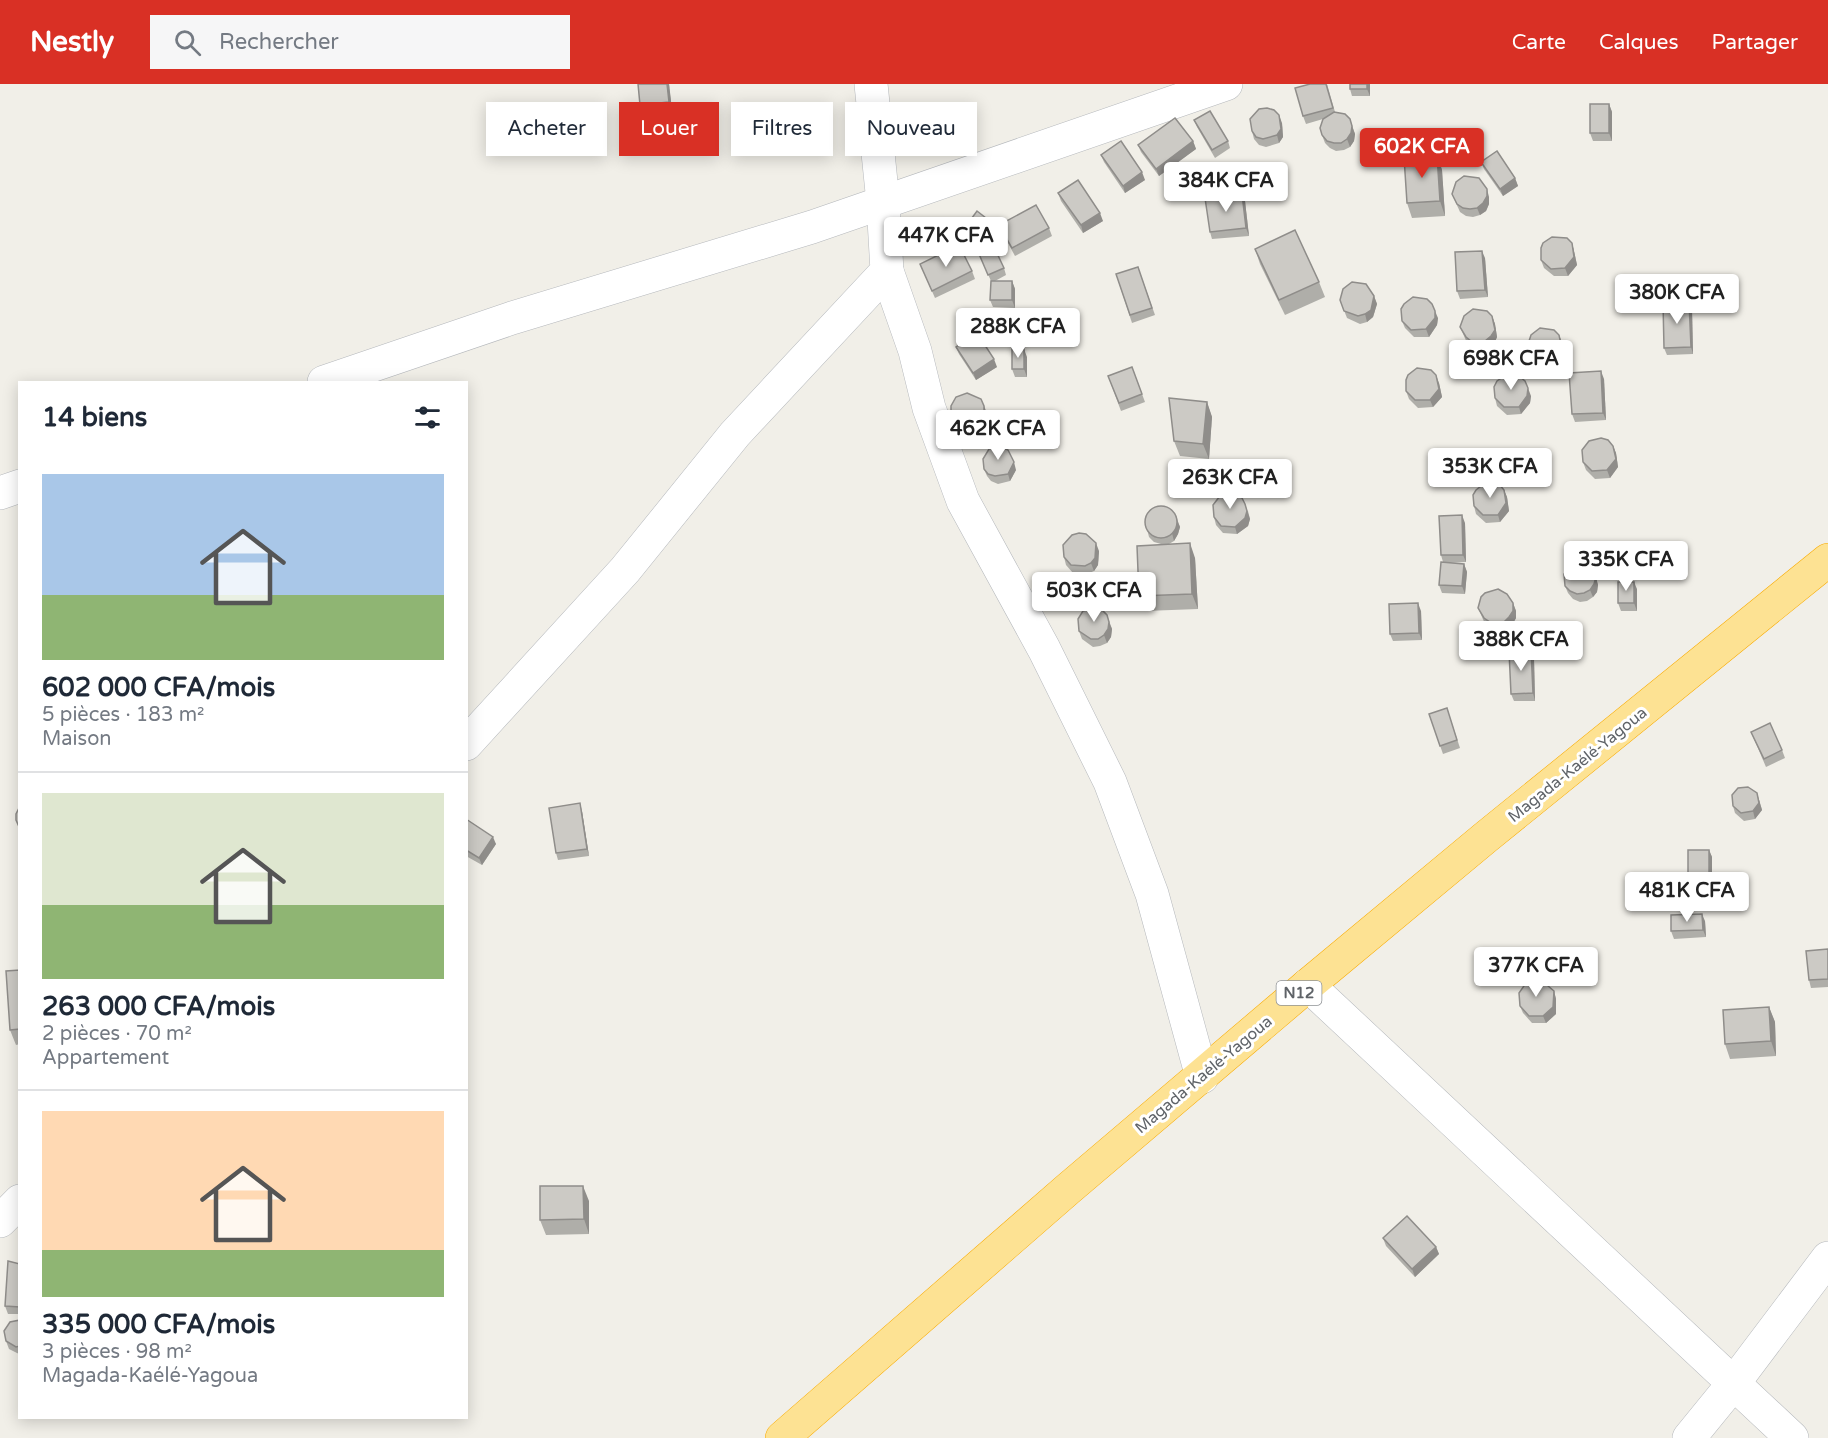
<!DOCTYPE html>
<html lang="fr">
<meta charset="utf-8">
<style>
body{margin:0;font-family:"Varela Round",sans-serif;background:#f6f6f7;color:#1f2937;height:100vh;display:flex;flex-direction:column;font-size:22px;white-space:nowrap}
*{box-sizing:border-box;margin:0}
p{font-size:20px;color:#747a83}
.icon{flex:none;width:33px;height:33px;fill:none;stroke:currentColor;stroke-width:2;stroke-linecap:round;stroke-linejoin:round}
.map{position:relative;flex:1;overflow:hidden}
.side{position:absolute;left:18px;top:297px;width:450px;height:1038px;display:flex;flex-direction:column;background:#fff;border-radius:0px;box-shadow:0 3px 15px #0003}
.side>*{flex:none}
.guide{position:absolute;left:486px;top:18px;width:570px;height:54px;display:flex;gap:12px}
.price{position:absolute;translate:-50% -51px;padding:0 14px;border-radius:6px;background:#fff;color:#222;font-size:20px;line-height:39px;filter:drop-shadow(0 2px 3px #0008)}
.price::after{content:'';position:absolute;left:50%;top:36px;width:18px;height:14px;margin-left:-9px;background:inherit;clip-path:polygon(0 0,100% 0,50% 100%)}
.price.current{background:#d93025;color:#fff}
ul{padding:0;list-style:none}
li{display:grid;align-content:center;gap:12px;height:318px;padding:0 24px}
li+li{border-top:2px solid #e0e1e3}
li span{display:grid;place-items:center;height:186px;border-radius:0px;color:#555}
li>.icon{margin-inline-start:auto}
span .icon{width:108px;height:108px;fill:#fffc;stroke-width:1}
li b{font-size:26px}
h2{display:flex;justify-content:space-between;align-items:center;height:72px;padding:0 24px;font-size:26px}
.tag{padding:0 21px;border-radius:0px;background:#fff;box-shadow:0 3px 15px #0003;font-size:21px;line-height:54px}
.tag.current{background:#d93025;color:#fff}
header{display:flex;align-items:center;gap:36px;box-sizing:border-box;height:84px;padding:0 30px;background:#d93025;color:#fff}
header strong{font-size:28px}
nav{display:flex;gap:33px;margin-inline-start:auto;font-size:21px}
.search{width:420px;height:54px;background:#f6f6f7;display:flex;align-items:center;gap:15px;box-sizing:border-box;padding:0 21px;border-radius:0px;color:#747a83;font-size:22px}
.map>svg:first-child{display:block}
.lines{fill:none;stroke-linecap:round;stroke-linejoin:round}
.street-casing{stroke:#b5b8bc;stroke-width:34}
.highway-casing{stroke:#f9ab00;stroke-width:34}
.street{stroke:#fff;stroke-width:33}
.highway{stroke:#fde293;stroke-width:33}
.wall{fill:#afaea9}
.shaded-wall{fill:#8f8d8a}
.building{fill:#cccac5;stroke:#8f8d8a;stroke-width:1.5}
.labels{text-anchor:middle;stroke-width:6;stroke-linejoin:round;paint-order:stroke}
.shield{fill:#fff;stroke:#8f9295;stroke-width:1.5}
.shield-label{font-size:15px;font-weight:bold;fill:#5f6368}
.street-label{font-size:16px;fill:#5f6368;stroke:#fff}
</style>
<header>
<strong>Nestly</strong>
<div class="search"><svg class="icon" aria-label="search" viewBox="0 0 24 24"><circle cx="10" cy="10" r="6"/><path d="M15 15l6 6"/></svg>Rechercher</div>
<nav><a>Carte</a><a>Calques</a><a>Partager</a></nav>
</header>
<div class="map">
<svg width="1828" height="1354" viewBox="0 0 1828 1354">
<rect width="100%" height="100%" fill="#f1efe8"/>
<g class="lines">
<defs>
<g id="street">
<path d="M887,187L915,267L929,324L963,417L1044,565L1110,698L1152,810L1202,993"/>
<path d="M324,298L512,234L812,143L1226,0"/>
<path d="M0,409L20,402"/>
<path d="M466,660L625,486L735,350L887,187L883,118L871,0"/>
<path d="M1308,901L1792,1354"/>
<path d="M0,1137L20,1117"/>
<path d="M1689,1354L1733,1300L1828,1174"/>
</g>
<path id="highway" d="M782,1354L1068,1105L1308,901L1486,753L1828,476"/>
</defs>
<use href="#street" class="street-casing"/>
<use href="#highway" class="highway-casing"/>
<use href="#street" class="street"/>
<use href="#highway" class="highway"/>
</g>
<g class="wall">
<path d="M638,0H669L672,26L643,29L640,21Z"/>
<path d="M1327,0L1335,28L1350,35L1355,50L1354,57L1350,63L1344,66L1336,67L1330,64L1325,59L1322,51L1323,35L1306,40L1303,32Z"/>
<path d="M1370,0V12H1352L1350,5Z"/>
<path d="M1609,20L1612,28V57H1593L1590,49Z"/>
<path d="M1194,36L1228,57L1230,64L1215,74L1197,43Z"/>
<path d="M1282,39L1283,53L1279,59L1266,63L1259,61L1254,55L1252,47Z"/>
<path d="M1193,57L1196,65L1159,92L1141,68L1138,61Z"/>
<path d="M1101,71L1145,96L1125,109L1104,78Z"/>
<path d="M1437,71L1442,86L1445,132L1412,134L1407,119Z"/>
<path d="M1481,78L1515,94L1518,102L1503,112L1484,85Z"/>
<path d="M1058,109L1103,137L1083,149L1061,117Z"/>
<path d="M1452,110L1489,113V120L1486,127L1480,131L1473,133L1466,132L1460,128Z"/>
<path d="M1245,117L1249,152L1212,155L1210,148Z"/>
<path d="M969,138H991L994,146L985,157L971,146Z"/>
<path d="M999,141L1049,144L1052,152L1015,172L1002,148Z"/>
<path d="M1572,159L1574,167L1577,181L1568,192H1554L1544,184L1541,176Z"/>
<path d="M1255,165L1319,198L1325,213L1285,231L1260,180Z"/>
<path d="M979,170L1004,184L1006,191L995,197H1012L1015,205V224L993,223L990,216L991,197Z"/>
<path d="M1485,174L1488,213L1460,215L1457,207Z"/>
<path d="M920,180L972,187L975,195L935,214Z"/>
<path d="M1138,183L1155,231L1132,239L1116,190Z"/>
<path d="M1374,212L1377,220L1373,233L1367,238L1360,240L1347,234L1340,216Z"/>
<path d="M1689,218L1692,225L1693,270L1667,271L1664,264Z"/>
<path d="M1492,232L1495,240L1497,253L1494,260L1488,264L1481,266L1474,265L1468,261L1460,243Z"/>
<path d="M1438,234L1437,241L1429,253H1414L1405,244L1402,237Z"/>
<path d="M1559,251L1562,259L1565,273L1556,284H1541L1532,276L1529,268Z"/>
<path d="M956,263L997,283L976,296L959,270Z"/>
<path d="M1027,273V293H1015L1012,285Z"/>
<path d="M1132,283L1145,318L1121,327L1108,292Z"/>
<path d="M1604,295L1606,336L1575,338L1572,330Z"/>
<path d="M1439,299L1442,313L1433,323L1418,324L1409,315L1406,307Z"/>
<path d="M1531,312L1530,319L1521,330L1507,331L1497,322L1495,314Z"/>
<path d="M1207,318L1212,333L1209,375L1180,372L1174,357Z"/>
<path d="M987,329V337L984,343L978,349H963L954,338L951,330Z"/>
<path d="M1613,362L1616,369L1618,383L1610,394L1595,395L1586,386L1583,378Z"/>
<path d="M984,385L1016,386L1010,397L998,400L991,397L987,392Z"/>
<path d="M1504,406L1507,413L1509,427L1500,438L1486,439L1476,430L1474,422Z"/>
<path d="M1248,427L1250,435L1248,442L1237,450L1223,449L1216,441L1214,433Z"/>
<path d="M1175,429L1180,443L1178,450L1174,457L1169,460L1195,474L1198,525L1145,527L1139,512L1161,460L1154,458L1149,453L1147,445Z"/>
<path d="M1465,439L1466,478L1446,479L1464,480L1467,488L1465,510L1442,509L1439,501L1443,478L1441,471Z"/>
<path d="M1099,467L1098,481L1094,487L1087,490L1073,489L1066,481L1064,473Z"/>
<path d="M1593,486L1598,501L1597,508L1593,513L1587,517L1580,518L1573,515L1568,509L1565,502Z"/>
<path d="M1637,505V527H1621L1618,519Z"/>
<path d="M1513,519L1516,527V534L1512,541L1506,545L1499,547L1492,546L1486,542L1478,524Z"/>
<path d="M1421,527L1422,556L1393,557L1390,550Z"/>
<path d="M1107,531L1112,545L1111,553L1107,559L1100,562L1093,563L1082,555L1079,547Z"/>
<path d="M1534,574L1535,617H1514L1511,610Z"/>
<path d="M1447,624L1460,664L1443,670L1429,630Z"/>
<path d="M1751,648L1782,666L1785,674L1766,683Z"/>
<path d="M1759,716L1762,726L1755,735L1744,737L1735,729L1733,722Z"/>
<path d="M582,727L589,772L558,776L556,769Z"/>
<path d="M466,735L496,760L482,781L466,772Z"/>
<path d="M1709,766L1712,773V798H1691L1688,790Z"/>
<path d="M1705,837L1706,853L1674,855L1671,847Z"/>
<path d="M1828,865V903L1811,904L1809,896Z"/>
<path d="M20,886V960L16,961L10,946Z"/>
<path d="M1554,907L1556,915V930L1546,939H1532L1523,929L1520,922Z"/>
<path d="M1769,923L1775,938L1776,972L1730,975L1725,960Z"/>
<path d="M589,1117V1150L546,1151L540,1136Z"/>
<path d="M1383,1154L1436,1163L1439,1170L1415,1193L1386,1162Z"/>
<path d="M20,1180V1230H8L5,1222Z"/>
<path d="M20,1236V1270H19L9,1265L6,1257Z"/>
</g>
<g class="shaded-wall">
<path d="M667,0H669L672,26L669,18Z"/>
<path d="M1367,0H1370V12L1367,5Z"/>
<path d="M1609,20L1612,28V57L1609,49Z"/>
<path d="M1279,31L1282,39L1283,53L1279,59L1277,51Z"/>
<path d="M1352,42L1355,50L1354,57L1350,63L1347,55Z"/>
<path d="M1193,57L1196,65L1159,92L1156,85Z"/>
<path d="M1437,71L1442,86L1445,132L1440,117Z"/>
<path d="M1142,88L1145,96L1125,109L1123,102Z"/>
<path d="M1515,94L1518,102L1503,112L1500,105Z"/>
<path d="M1487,105L1489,113V120L1486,127L1480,131L1477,124Z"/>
<path d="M1242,110L1245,117L1249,152L1246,144Z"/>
<path d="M1100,129L1103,137L1083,149L1081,141Z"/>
<path d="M991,138L994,146L985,157L983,150Z"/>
<path d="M1572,159L1574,167L1577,181L1568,192L1565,184Z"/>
<path d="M1482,167L1485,174L1488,213L1485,206Z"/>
<path d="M1012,197L1015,205V224L1012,216Z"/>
<path d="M1374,212L1377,220L1373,233L1367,238L1365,230Z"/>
<path d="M1689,218L1692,225L1693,270L1691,263Z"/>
<path d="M1435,227L1438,234L1437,241L1429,253L1426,245Z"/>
<path d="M1492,232L1495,240L1497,253L1494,260L1488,264L1485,257Z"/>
<path d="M1559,251L1562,259L1565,273L1556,284L1553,276Z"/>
<path d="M1024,265L1027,273V293L1024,285Z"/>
<path d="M994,275L997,283L976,296L973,289Z"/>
<path d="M1601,287L1604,295L1606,336L1603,329Z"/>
<path d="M1436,291L1439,299L1442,313L1433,323L1430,316Z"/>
<path d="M1528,304L1531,312L1530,319L1521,330L1519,323Z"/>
<path d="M1207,318L1212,333L1209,375L1203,360Z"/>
<path d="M984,322L987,329V337L984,343L978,349L976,341Z"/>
<path d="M1613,362L1616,369L1618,383L1610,394L1607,386Z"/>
<path d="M1014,378L1016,386L1010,397L1008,390Z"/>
<path d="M1504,406L1507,413L1509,427L1500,438L1498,431Z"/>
<path d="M1245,420L1250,435L1248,442L1237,450L1235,443Z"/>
<path d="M1462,431L1465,439L1466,478L1463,471Z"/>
<path d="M1177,436L1180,443L1178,450L1174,457L1172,449Z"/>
<path d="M1096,459L1099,467L1098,481L1094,487L1091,479Z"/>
<path d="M1190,459L1195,474L1198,525L1192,510Z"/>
<path d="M1464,480L1467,488L1465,510L1462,502Z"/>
<path d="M1596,493L1598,501L1597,508L1593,513L1590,506Z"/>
<path d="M1634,498L1637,505V527L1634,519Z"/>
<path d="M1418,519L1421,527L1422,556L1419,549Z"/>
<path d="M1513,519L1516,527V534L1512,541L1506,545L1504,538Z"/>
<path d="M1109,538L1112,545L1111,553L1107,559L1104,551Z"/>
<path d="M1531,566L1534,574L1535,617L1533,609Z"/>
<path d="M1757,709L1762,726L1755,735L1753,727Z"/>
<path d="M580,719L582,727L589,772L587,765Z"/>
<path d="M493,753L496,760L482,781L479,774Z"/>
<path d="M1709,766L1712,773V798L1709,790Z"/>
<path d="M1702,830L1705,837L1706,853L1703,846Z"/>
<path d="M1554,907L1556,915V930L1546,939L1543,932Z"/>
<path d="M1769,923L1775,938L1776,972L1771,957Z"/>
<path d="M583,1102L589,1117V1150L584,1135Z"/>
<path d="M1436,1163L1439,1170L1415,1193L1412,1185Z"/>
</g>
<g class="building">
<path d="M638,0H667L669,18L640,21Z"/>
<path d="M1310,0H1326L1333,24L1303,32L1295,4Z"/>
<rect x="1350" y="0" width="17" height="5"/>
<rect x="1590" y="20" width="19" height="29"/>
<path d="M1267,24L1274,26L1279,31L1281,45L1277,51L1263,55L1256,53L1252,47L1250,35L1259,25Z"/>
<path d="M1210,27L1228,57L1212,66L1194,36Z"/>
<path d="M1334,28L1345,30L1350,35L1352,42L1351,49L1347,55L1341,59H1334L1327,57L1322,51L1320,44L1323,35Z"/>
<path d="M1175,34L1193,57L1156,85L1138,61Z"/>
<path d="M1121,57L1142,88L1123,102L1101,71Z"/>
<path d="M1497,67L1515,94L1500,105L1481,78Z"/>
<path d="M1437,71L1440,117L1407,119L1404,73Z"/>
<path d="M1464,92L1479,94L1487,105V112L1483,119L1477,124L1470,125L1463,124L1457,120L1452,110L1456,98Z"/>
<path d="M1078,96L1100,129L1081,141L1058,109Z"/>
<path d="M1242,110L1246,144L1210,148L1205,114Z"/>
<path d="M1036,121L1049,144L1012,164L999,141Z"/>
<path d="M977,127L991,138L983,150L969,138Z"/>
<path d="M1295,146L1319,198L1279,216L1255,165Z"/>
<path d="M1552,153L1567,154L1572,159L1574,173L1565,184L1551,185L1541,176V164L1543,159Z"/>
<path d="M959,161L972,187L932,207L920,180Z"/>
<path d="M994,163L1004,184L988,191L979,170Z"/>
<path d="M1482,167L1485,206L1457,207L1455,168Z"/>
<path d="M1138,183L1152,224L1130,231L1116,190Z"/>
<path d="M991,197H1012V216H990Z"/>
<path d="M1352,198L1366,200L1374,212L1371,226L1365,230L1358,232L1344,227L1340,216L1343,205Z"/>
<path d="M1413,213L1427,215L1432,220L1435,227V234L1426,245L1411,246L1402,237L1401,225L1404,220Z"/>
<path d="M1689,218L1691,263L1664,264L1663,219Z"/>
<path d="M1473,225L1487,227L1492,232L1495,246L1491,252L1485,257L1478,259L1471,257L1466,253L1460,243L1464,232Z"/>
<path d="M1540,244L1554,246L1559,251L1562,265L1553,276L1539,277L1529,268V257L1531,251Z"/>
<path d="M977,249L994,275L973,289L956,263Z"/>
<rect x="1012" y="265" width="12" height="20"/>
<path d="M1132,283L1142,310L1119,319L1108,292Z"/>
<path d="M1417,284L1431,286L1436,291L1439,305L1430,316H1415L1406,307V296L1408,291Z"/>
<path d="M1601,287L1603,329L1572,330L1569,289Z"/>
<path d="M1506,291L1520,293L1525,297L1528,304L1527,312L1519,323H1504L1495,314L1494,303L1497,297Z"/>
<path d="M967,309L981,315L984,322V329L981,336L976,341L960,342L951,330V322L956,313Z"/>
<path d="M1169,314L1207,318L1203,360L1174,357Z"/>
<path d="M1601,354L1608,356L1613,362L1616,375L1607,386L1592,387L1583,378L1582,366L1589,357Z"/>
<path d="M995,362L1002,363L1008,366L1014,378L1008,390L995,392L988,390L984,385L983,375L989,365Z"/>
<path d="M1485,399L1499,400L1504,406L1506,419L1498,431H1483L1474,422L1473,411L1476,406Z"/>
<path d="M1228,409L1235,411L1242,414L1245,420L1247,427L1245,434L1235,443L1221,442L1214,433L1213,421L1220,412Z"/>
<circle cx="1161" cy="438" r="16"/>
<path d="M1462,431L1463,471H1441L1439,432Z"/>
<path d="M1079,449L1086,450L1096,459L1095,474L1091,479L1085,482L1071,481L1064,473L1063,461L1072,451Z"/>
<path d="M1190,459L1192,510L1139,512L1137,462Z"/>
<path d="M1441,478L1464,480L1462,502L1439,501Z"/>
<path d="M1581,479L1593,486L1596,493L1594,500L1590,506L1584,509L1577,510L1570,507L1565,502L1564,490L1573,480Z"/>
<rect x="1618" y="498" width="16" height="21"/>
<path d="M1498,505L1507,510L1513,519V527L1509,533L1504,538L1496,540L1490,538L1484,534L1478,524L1481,513L1485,509Z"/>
<path d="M1418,519L1419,549L1390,550L1389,520Z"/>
<path d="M1095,524L1102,526L1107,531L1109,538L1108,545L1104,551L1098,555H1091L1079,547L1078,535L1083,527Z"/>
<path d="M1531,566L1533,609L1511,610L1509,567Z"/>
<path d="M1447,624L1457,656L1440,662L1429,630Z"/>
<path d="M1770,639L1782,666L1764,675L1751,648Z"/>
<path d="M1748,703L1757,709L1759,719L1753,727L1741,729L1733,722L1732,711L1738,704Z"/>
<path d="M580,719L587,765L556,769L549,724Z"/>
<path d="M20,722V745L16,736V730Z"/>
<path d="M466,735L493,753L479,774L466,766Z"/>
<rect x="1688" y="766" width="21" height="24"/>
<path d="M1702,830L1703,846L1671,847V831Z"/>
<path d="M1828,865V895L1809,896L1806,867Z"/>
<path d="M20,886V945L10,946L6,887Z"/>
<path d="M1533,896H1541L1554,907L1553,923L1543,932H1529L1520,922L1519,909L1526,899Z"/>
<path d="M1769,923L1771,957L1725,960L1723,926Z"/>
<path d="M540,1102H583L584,1135L540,1136Z"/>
<path d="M1407,1132L1436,1163L1412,1185L1383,1154Z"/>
<path d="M8,1177L20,1180V1223L5,1222Z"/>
<path d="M20,1236V1262L16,1263L6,1257L4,1247L10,1238Z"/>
</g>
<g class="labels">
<rect class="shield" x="1276.5" y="897" width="45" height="24" rx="4.5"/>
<g class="shield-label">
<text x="1299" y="914">N12</text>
</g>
<g class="street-label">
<text transform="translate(1577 680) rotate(-39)" y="6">Magada-Kaélé-Yagoua</text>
<text transform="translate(1203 990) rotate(-40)" y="6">Magada-Kaélé-Yagoua</text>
</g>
</g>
</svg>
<b class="price current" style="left:1422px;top:95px">602K CFA</b>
<b class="price" style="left:1226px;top:129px">384K CFA</b>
<b class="price" style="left:946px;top:184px">447K CFA</b>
<b class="price" style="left:1677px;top:241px">380K CFA</b>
<b class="price" style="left:1018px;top:275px">288K CFA</b>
<b class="price" style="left:1511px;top:307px">698K CFA</b>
<b class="price" style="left:998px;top:377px">462K CFA</b>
<b class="price" style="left:1490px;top:415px">353K CFA</b>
<b class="price" style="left:1230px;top:426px">263K CFA</b>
<b class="price" style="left:1626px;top:508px">335K CFA</b>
<b class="price" style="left:1094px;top:539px">503K CFA</b>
<b class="price" style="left:1521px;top:588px">388K CFA</b>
<b class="price" style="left:1687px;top:839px">481K CFA</b>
<b class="price" style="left:1536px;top:914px">377K CFA</b>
<div class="guide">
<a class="tag">Acheter</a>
<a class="tag current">Louer</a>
<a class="tag">Filtres</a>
<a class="tag">Nouveau</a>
</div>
<section class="side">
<h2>14 biens<svg class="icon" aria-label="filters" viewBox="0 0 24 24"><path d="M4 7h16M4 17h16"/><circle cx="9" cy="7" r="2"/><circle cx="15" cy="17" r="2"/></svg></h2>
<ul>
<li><span style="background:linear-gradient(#a9c7e8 65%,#8fb573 0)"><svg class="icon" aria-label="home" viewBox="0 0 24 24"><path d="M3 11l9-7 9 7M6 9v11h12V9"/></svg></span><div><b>602 000 CFA/mois</b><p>5 pièces · 183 m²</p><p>Maison</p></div></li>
<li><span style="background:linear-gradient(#dfe7d0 60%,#8fb573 0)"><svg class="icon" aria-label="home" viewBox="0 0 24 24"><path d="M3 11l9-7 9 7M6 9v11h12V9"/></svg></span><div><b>263 000 CFA/mois</b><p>2 pièces · 70 m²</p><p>Appartement</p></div></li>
<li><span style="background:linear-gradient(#ffd9b3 75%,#8fb573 0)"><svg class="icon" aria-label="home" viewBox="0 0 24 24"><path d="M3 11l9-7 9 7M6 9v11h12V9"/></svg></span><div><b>335 000 CFA/mois</b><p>3 pièces · 98 m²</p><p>Magada-Kaélé-Yagoua</p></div></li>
</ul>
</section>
</div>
